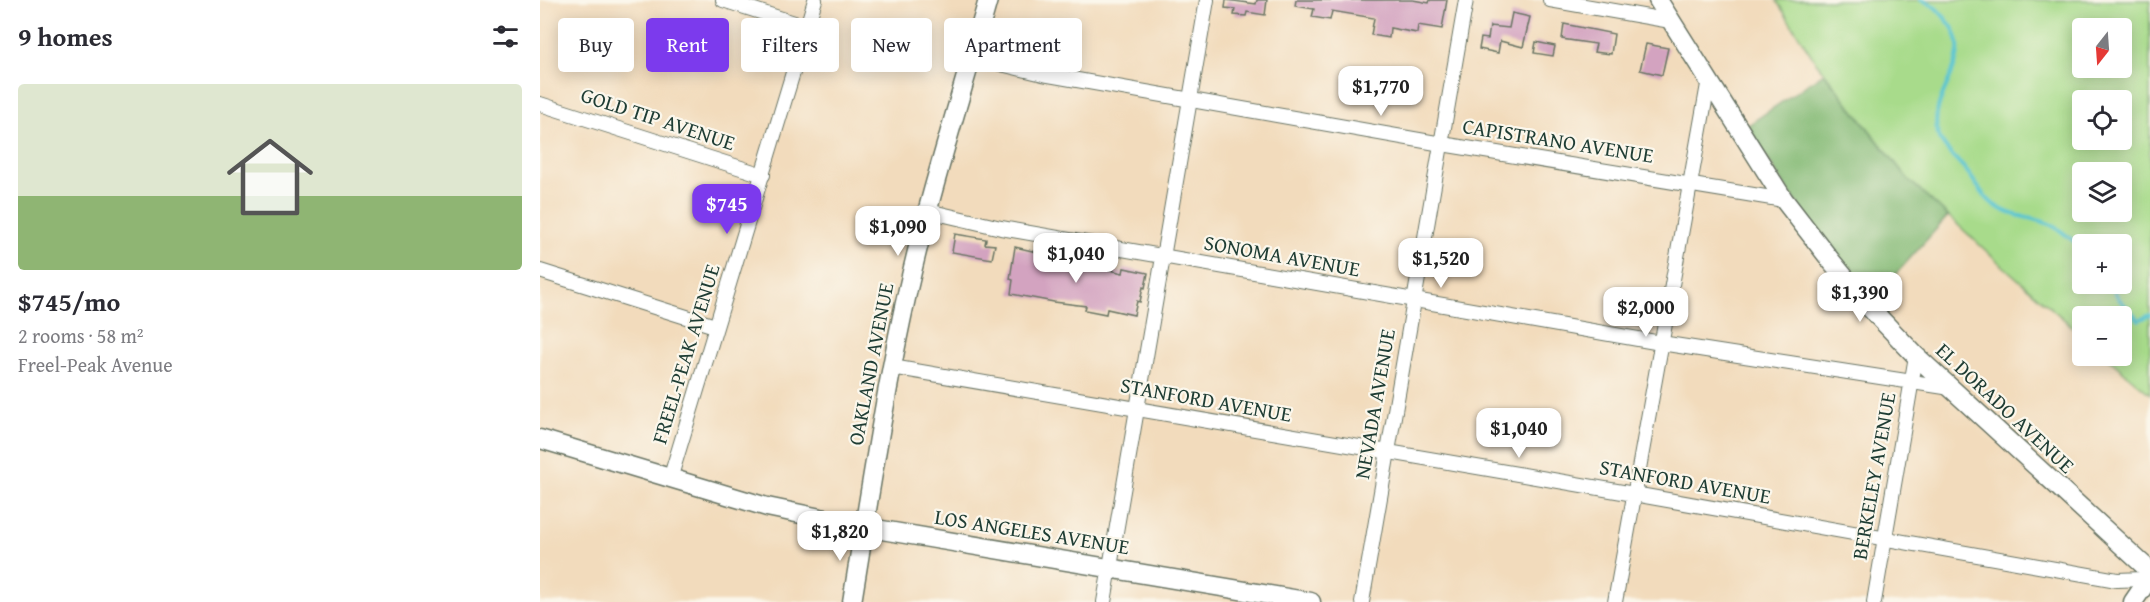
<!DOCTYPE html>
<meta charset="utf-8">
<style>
body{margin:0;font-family:"Gentium Book Plus",serif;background:#f7f7f7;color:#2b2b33;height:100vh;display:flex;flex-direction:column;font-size:22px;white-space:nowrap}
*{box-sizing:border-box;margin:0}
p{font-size:20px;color:#7c7c81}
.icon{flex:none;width:33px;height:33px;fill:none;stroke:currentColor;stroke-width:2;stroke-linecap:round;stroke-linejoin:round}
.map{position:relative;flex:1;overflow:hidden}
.drawer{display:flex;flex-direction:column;background:#fff;width:540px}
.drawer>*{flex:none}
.hud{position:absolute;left:18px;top:18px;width:570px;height:54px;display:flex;gap:12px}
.needle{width:39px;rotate:197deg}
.tools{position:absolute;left:1532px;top:18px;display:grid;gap:12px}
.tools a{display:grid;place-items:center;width:60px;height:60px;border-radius:6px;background:#fff;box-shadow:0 3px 15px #0003;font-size:30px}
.price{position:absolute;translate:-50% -51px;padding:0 14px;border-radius:12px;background:#fff;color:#222;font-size:20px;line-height:39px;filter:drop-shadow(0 2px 3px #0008)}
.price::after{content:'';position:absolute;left:50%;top:36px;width:18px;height:14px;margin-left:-9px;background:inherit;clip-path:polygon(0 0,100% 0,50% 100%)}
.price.active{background:#7c3aed;color:#fff}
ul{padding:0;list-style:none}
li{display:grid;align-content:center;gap:12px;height:318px;padding:0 18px}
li+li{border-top:2px solid #e1e1e2}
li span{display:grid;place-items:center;height:186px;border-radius:6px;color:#555}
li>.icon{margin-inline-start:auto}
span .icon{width:108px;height:108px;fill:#fffc;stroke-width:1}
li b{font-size:26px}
h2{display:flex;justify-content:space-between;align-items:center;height:72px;padding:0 18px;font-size:26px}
.pill{padding:0 21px;border-radius:6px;background:#fff;box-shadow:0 3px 15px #0003;font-size:21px;line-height:54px}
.pill.active{background:#7c3aed;color:#fff}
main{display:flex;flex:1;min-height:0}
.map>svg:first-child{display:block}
.green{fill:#a8db8b;stroke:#648c60;stroke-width:1.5;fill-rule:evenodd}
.forest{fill:#86bb77;stroke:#527c56;stroke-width:1.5}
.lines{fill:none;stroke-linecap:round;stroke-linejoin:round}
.stream{stroke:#59c5d1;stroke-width:4}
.building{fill:#d3a3c0}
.minor-casing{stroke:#697464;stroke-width:16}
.tertiary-casing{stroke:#697464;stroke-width:21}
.minor{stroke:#fff;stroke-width:14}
.tertiary{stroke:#fff;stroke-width:18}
.labels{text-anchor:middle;stroke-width:4.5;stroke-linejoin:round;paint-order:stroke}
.street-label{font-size:21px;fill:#1f3d34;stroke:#fbf7ec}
</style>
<main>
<section class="drawer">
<h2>9 homes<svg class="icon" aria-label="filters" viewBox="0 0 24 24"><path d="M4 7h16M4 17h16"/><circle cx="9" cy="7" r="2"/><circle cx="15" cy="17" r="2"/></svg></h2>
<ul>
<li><span style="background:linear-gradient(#dfe7d0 60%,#8fb573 0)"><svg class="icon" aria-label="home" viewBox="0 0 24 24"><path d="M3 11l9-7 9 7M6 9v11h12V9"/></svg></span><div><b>$745/mo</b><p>2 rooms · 58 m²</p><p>Freel-Peak Avenue</p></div></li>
</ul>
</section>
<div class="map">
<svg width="1610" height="602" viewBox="0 0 1610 602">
<rect width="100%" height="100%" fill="#fbf7ec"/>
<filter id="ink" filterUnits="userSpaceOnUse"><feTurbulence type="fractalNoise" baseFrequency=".0167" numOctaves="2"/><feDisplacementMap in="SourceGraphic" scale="12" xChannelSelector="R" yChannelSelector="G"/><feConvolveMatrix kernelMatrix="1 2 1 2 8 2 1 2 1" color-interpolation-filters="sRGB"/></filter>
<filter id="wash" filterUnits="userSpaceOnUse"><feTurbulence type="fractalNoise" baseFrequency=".008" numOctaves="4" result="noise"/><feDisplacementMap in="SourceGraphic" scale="24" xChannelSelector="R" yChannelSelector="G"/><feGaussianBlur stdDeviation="1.35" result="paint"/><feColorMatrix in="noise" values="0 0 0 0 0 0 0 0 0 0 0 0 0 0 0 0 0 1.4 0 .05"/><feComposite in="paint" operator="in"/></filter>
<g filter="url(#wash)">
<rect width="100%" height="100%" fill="#f2dbbc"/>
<path class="green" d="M1236,0H1610V394L1565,356H1581V316H1542V335L1455,259L1368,179L1275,61ZM1542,28H1581V68H1542ZM1542,100H1581V140H1542ZM1542,172H1581V212H1542ZM1542,244H1581V284H1542Z"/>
<path class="forest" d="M1284,73L1368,179L1408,216L1329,304L1242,182L1207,126Z"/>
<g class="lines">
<g class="stream">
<path d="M1381,0C1393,3 1398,10 1406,19C1441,57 1389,90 1397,131C1401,147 1415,157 1424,168C1434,179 1441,195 1453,204C1468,216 1486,216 1504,222C1518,226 1530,239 1542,248"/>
<path d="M1570,284L1579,299L1599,320L1610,315"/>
</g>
</g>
<g id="blocks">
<g class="building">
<path d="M686,0L716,4L717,0H727L725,15L707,12L706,16L694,15L695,9L685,8Z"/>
<path d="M756,0H873L889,3L890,0H907L902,29L878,25L877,33L850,28L849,38L831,35L834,18L792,11L790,20L772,17L774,9L755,6Z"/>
<path d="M972,13L990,17L983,47L960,41L958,53L939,49L941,38L948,39L950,26L969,28Z"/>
<path d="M1024,24L1074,34L1071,54L1054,52L1056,44L1022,39Z"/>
<path d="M996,42L1015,46L1013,56L994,53Z"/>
<path d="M1106,44L1128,48L1122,75L1100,70Z"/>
<path d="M415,234L446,239L445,244L455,245L452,259L412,252Z"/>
<path d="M475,247L514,256L512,265L534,269L535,262L583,273L584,268L608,273L605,288L603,287L600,302L597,301L594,315L567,309L566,314L545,310L546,306L514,302L471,294L473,280L470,279Z"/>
</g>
</g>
</g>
<g filter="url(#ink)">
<use href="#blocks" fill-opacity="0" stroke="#697464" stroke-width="1.5"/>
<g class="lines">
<defs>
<g id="minor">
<path d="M183,0L267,27"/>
<path d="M1010,0L1131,21"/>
<path d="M432,57L503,74L902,144L1244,200"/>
<path d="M0,104L223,175"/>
<path d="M388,211L461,228L1121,343L1411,388"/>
<path d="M0,271L175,326"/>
<path d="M352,367L1094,494L1577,580L1604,579L1610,575"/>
<path d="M130,479L275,0"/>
<path d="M564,602L667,0"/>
<path d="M822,602L926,0"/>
<path d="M1075,602L1169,79"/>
<path d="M1334,602L1376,356"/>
</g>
<g id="tertiary">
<path d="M1118,0L1244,200L1292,262L1330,308L1376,356L1610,571"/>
<path d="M0,439L227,507L324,527L771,602"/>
<path d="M312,602C329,498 345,392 368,289C390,192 421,96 448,0"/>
<path d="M1593,602L1610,577"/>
</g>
</defs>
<use href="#minor" class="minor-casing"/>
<use href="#tertiary" class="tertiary-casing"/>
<use href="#minor" class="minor"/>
<use href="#tertiary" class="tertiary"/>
</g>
</g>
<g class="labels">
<g class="street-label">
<text transform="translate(118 119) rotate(18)" y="7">GOLD TIP AVENUE</text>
<text transform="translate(1018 141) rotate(9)" y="7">CAPISTRANO AVENUE</text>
<text transform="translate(742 256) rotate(10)" y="7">SONOMA AVENUE</text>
<text transform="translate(146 354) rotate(-73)" y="7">FREEL-PEAK AVENUE</text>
<text transform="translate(331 364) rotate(-79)" y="7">OAKLAND AVENUE</text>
<text transform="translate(666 400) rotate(10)" y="7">STANFORD AVENUE</text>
<text transform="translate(835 404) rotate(-80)" y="7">NEVADA AVENUE</text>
<text transform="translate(1465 408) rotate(43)" y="7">EL DORADO AVENUE</text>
<text transform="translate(1334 476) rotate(-80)" y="7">BERKELEY AVENUE</text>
<text transform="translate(1145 482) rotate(10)" y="7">STANFORD AVENUE</text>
<text transform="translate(492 532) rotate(9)" y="7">LOS ANGELES AVENUE</text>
</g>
</g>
</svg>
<div class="tools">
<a><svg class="needle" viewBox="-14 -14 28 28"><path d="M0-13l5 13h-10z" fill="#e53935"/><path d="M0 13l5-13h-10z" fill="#7c7c81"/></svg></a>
<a><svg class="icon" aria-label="locate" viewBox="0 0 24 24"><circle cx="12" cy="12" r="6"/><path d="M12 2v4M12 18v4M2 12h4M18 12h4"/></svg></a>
<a><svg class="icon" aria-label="layers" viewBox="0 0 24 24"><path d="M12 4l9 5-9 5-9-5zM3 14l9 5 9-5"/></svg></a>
<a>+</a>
<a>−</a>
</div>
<b class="price" style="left:841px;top:117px">$1,770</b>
<b class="price active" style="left:187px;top:235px">$745</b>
<b class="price" style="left:358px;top:257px">$1,090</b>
<b class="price" style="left:536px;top:284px">$1,040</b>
<b class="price" style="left:901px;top:289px">$1,520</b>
<b class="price" style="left:1320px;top:323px">$1,390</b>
<b class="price" style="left:1106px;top:338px">$2,000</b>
<b class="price" style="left:979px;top:459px">$1,040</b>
<b class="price" style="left:300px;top:562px">$1,820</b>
<div class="hud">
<a class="pill">Buy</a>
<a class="pill active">Rent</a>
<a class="pill">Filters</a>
<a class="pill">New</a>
<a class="pill">Apartment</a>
</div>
</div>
</main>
